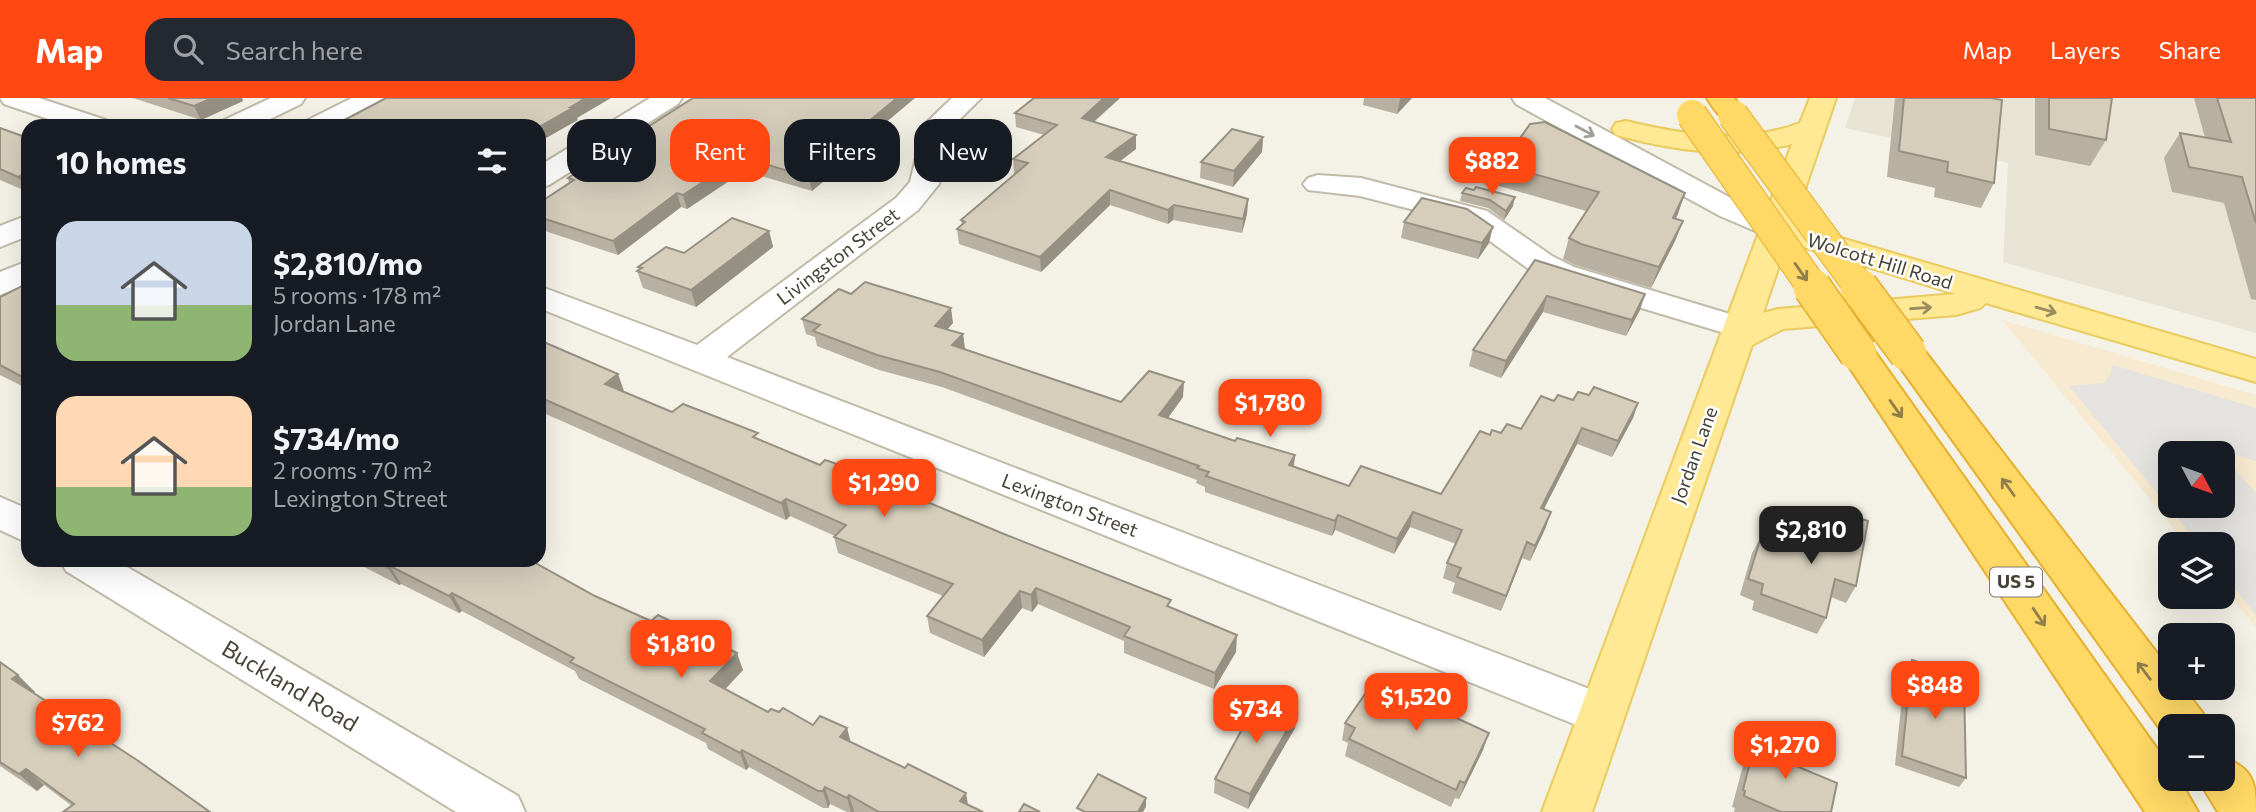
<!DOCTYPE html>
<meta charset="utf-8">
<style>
body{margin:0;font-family:Commissioner,sans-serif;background:#242831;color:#f1f3f6;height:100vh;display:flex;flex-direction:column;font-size:26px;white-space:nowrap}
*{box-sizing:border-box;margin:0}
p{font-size:23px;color:#9ea1a6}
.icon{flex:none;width:38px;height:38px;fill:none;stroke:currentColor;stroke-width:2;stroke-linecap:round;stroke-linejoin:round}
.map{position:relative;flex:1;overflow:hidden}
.sheet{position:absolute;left:21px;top:21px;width:525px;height:448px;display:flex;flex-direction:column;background:#171b24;border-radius:21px;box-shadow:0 7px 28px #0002}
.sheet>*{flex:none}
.guide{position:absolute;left:567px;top:21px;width:665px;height:63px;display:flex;gap:14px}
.needle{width:46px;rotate:131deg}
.tools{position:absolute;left:2158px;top:343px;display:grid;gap:14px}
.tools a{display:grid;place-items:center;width:77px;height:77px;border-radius:14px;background:#171b24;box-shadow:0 7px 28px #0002;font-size:35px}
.price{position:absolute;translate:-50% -60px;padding:0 16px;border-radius:14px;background:#ff4812;color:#fff;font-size:23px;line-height:46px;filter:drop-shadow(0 2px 4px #0008)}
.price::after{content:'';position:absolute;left:50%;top:42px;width:21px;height:16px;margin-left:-10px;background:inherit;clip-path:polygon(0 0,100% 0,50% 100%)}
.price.active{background:#222;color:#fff}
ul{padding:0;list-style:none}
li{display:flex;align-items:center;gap:21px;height:175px;padding:0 35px}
li span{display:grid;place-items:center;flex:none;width:196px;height:140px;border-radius:21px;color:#555}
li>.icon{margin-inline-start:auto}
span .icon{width:84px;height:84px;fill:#fffc;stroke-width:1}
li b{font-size:30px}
h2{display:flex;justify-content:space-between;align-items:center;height:84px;padding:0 35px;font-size:30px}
.chip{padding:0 24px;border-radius:21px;background:#171b24;box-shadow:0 7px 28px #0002;font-size:24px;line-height:63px}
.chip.active{background:#ff4812;color:#fff}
header{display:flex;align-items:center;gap:42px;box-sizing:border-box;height:98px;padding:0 35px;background:#ff4812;color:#fff}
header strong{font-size:33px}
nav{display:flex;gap:38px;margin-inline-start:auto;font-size:24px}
.search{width:490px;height:63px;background:#242831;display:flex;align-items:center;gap:18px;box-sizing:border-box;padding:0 24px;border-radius:21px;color:#9ea1a6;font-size:26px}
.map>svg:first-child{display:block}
.residential{fill:#e8e4d4}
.commercial{fill:#f7ead0;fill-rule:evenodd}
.parking{fill:#e5e3df}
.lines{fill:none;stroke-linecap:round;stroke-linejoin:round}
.minor-casing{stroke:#c0baa8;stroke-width:4}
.major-casing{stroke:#eacb5e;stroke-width:4}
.highway-casing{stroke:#e6b02e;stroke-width:4}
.minor{fill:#fff;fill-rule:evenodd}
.major{fill:#ffe994;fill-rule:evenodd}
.highway{fill:#ffd866;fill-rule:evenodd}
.highway-bridge-far1-casing{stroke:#e6b02e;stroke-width:32;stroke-linecap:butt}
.highway-bridge-casing{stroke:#e6b02e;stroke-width:40;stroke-linecap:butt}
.highway-bridge-far1{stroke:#ffd866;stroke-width:30}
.highway-bridge{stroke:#ffd866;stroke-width:37}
.wall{fill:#b8b1a1}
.shaded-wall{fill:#969083}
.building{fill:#d6cebb;stroke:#969083;stroke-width:2}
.oneway{stroke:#a3a09a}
.oneway2{stroke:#917e49}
.oneway3{stroke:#9a8d60}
.labels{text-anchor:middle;stroke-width:5;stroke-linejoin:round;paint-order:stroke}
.shield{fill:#fff;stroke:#7e7b72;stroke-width:2}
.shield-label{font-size:18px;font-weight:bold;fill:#474235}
.street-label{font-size:19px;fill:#474235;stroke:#fff}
.near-street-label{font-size:23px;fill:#474235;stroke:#fff}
</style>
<header>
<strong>Map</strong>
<div class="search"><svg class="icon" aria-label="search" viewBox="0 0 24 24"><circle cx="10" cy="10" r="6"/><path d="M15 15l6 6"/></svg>Search here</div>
<nav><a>Map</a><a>Layers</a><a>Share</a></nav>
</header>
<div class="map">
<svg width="2256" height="714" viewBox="0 0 2256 714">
<rect width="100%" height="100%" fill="#f4f1e6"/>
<path class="residential" d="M1855,0H2256V235L2003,164L2008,65L1845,30Z"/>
<path class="commercial" d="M2002,222L2256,297V530L2223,489L2222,446H2187ZM2170,355H2222V408H2170Z"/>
<path class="parking" d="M2113,267L2256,310V363L2181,341L2192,355H2170V408H2222L2223,359L2256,395V517L2223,476L2222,446H2199L2069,288L2104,285L2109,278Z"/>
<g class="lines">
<defs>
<g id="minor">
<path d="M0,0H39L106,22L110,28H69L4,6Z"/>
<path d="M271,0H305L301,6L256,28H220L224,22Z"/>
<path d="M352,0H386L382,6L339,28H304L308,22Z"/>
<path d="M650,0H682L678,6L549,87L539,90V68Z"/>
<path d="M952,0H981L951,30L939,86L918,112L727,259L1618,602L1625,616L1618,630L1601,636L1584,630L539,210V188L697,247L896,100L910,84L924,27Z"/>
<path d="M1512,0H1545L1742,106L1789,124L1793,131L1789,138L1778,140L1767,138L1720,118L1516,6Z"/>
<path d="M1318,77L1361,80L1487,113L1552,158L1574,169L1753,223L1758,230L1753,237L1741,240L1552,183L1530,172L1465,125L1360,98L1308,92L1303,86L1308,80Z"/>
<path d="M28,117V138L0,149V128Z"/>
<path d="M28,163V186L0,197V174Z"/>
<path d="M0,399L28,411V445L0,432Z"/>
<path d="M60,462H115L518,698L525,714H456L66,473Z"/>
</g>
<path id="major" d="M1810,0H1836L1793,126L2256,261V284L1986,205L1980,210L1956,217L1783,231L1752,247L1592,714H1542L1792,46C1731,61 1676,53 1616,37L1612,31L1616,25L1626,23C1685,37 1742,47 1800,25ZM1787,144L1956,196L1778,211L1763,215Z"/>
<g id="highway">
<path d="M1707,0H1734L1747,17L1743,23C1723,28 1717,15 1707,0Z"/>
<path d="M1858,244L1870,247L2170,669V681H2179L2198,714H2145L1840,255L1846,247Z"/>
<path d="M1908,244L1920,247L2170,572V590H2183L2202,614L2209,628H2170L2168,642L1890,255L1896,247Z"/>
<path d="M2222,659C2253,670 2256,684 2256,714H2218L2198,681H2222Z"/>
</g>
</defs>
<use href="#minor" class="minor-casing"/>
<use href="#major" class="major-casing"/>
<use href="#highway" class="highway-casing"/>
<use href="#minor" class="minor"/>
<use href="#major" class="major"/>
<use href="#highway" class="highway"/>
<defs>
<g id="highway-bridge-far1">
<path d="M1692,17L1813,190"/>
<path d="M1733,17L1860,190"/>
</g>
<g id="highway-bridge">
<path d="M1812,189L1858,255"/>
<path d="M1859,189L1908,255"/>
</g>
</defs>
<use href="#highway-bridge-far1" class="highway-bridge-far1-casing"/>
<use href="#highway-bridge" class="highway-bridge-casing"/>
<use href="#highway-bridge-far1" class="highway-bridge-far1"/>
<use href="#highway-bridge" class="highway-bridge"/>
</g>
<g class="wall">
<path d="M133,0H242L243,3L201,22Z"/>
<path d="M1034,0H1120L1094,24L1136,37V51L1120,63L1248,101L1247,116L1242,135L1173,122L1168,126L1110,107L1041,174L959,146L957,131L962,127L961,122L1015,76H1014L1013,61L1044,37L1016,29L1015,15Z"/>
<path d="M1364,0H1412L1397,16L1363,7Z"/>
<path d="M1895,0H1991L1994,85L1981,110L1934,99L1935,90L1887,79Z"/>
<path d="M2035,0H2112L2106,42L2090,68L2035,57Z"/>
<path d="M2194,0H2256V202L2251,201L2224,105L2172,94L2164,60L2180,35L2205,40Z"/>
<path d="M0,30L28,40V94L0,82Z"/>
<path d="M871,37L872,43L812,93L744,73L687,111L681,109L618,157L539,131V105L569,85L568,80Z"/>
<path d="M1263,39L1262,54L1233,89L1200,80L1201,64Z"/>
<path d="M1501,67L1678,116L1675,121L1683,123L1675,143L1651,190L1575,167L1563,161L1569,140L1586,113L1496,87Z"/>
<path d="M1462,95L1513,108L1504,122L1488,110L1460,103Z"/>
<path d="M1404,124L1489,145L1478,161L1401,140Z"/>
<path d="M769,133L773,149L696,209L643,190L637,173L639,172L638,169L684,155Z"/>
<path d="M1535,162L1640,212L1626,238L1543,214L1501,280L1469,268L1473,252Z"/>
<path d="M28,185V291L0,277V199Z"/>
<path d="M851,196L953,225L947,231L963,236L965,251L1121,304L1183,299L1168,320L1235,343L1295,357L1294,368L1349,388L1441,396L1490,337L1521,331L1554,303L1573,302L1589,297L1638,305L1633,320L1612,359L1577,346L1544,411L1546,429L1530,463L1522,460L1501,513L1452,495L1455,485L1443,480L1447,465L1456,446L1410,429L1394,456L1335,432L1332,438L1205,394V389L1196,385L1197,382L942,289L879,272L817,248L815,239L806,236L802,221Z"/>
<path d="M539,242L623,293L672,314L759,342L1170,509L1236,554L1214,591L1124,555V543L1038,506L1032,514L1022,510L984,559L930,535L927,518L943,498L838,455L834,439L835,438L790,418L786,422L539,313Z"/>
<path d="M1837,413L1856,488L1846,505L1831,499L1826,520L1817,536L1752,512L1754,503L1740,497L1752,455L1761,439L1786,448L1791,439L1824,450L1828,429Z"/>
<path d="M351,462H532L533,464L595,498L743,572L725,591L768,614H779L813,627L847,630L851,644L983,714H847L830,706L828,710H823L749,669L746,672L708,651L706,645L579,581L575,573L462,513L459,515L401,486L399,487Z"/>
<path d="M1912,562L1940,579L1966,680L1959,689L1895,667L1905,571Z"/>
<path d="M0,564L35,594L34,595L137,662L72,708L44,687L37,693L0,668Z"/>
<path d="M1381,586L1439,603L1437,611L1483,652L1459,701L1455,700L1451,709L1345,658L1348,645L1342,642L1345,625Z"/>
<path d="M1297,615L1295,630L1248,711L1214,695L1215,681Z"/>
<path d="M1757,636L1789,665L1831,714H1734L1735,710L1732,709L1747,653Z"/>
</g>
<g class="shaded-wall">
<path d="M212,0H242L243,3L201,22L194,8Z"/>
<path d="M586,0H611L577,20L578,22L539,44V29Z"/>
<path d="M897,0H915L871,37L872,43L812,93L809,79L863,28Z"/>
<path d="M1104,0H1120L1082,34V20Z"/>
<path d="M1401,0H1412L1397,16L1400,1Z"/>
<path d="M1136,37V51L1107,73L1106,59Z"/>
<path d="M1263,39L1262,54L1233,89L1234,73Z"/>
<path d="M741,59L744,73L687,111L683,97Z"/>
<path d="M28,74V93L18,79Z"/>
<path d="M1110,92V107L1041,174L1040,159Z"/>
<path d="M677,95L681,109L618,157L613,143Z"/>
<path d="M1685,95L1678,116L1666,141L1673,120Z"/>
<path d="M1515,99L1513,108L1504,122L1506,113Z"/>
<path d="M1248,101L1247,116L1242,135L1243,121Z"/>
<path d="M1174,107L1173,122L1168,126V112Z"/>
<path d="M1683,123L1675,143L1651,190L1659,169Z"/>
<path d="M1493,129L1489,145L1478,161L1482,145Z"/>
<path d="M769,133L773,149L696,209L691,192Z"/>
<path d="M1645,196L1640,212L1626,238L1632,222Z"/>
<path d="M1547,198L1543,214L1501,280L1506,263Z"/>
<path d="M951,210L953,225L937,243L935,228Z"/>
<path d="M963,236L965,252L952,247Z"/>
<path d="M618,276L624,293L611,302L605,286Z"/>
<path d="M1184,284L1183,299L1159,332V317Z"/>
<path d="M1638,305L1633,320L1612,359L1618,343Z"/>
<path d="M1582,330L1577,346L1536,426L1541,410Z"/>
<path d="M1295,357L1293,372L1289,367Z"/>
<path d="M786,401L790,418L786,422L781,405Z"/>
<path d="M1413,414L1410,429L1394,456L1397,441Z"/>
<path d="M1551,414L1546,429L1530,463L1535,448Z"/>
<path d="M1338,417L1335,432L1332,438L1335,423Z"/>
<path d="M1527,444L1522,460L1501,513L1506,498Z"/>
<path d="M390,468L401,486L399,487L388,470Z"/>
<path d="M1036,490L1038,506L1032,514L1031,497Z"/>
<path d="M1020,493L1022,510L984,559L982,542Z"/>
<path d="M452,495L462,513L459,515L449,498Z"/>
<path d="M1237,537L1236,554L1214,591L1215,575Z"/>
<path d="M737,555L743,572L717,600L710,583Z"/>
<path d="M18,577L35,594L29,598L12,581Z"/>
<path d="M1297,615L1295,630L1248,711L1250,696Z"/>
<path d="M847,630L851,647L840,639Z"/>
<path d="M1489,635L1483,652L1459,701L1465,685Z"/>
<path d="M742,652L749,669L746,672L740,655Z"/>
<path d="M26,671L44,687L37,693L19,676Z"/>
<path d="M825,689L830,706L828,710L823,693Z"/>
<path d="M966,695L969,712L960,703Z"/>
<path d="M849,697L854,713V714H851L847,700Z"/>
<path d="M1146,700V709L1143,714H1138Z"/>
</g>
<g class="building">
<path d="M168,0H212L194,8Z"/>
<path d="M386,0H586L571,9H574L539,29V28H333Z"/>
<path d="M693,0H897L863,28L870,30L809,79L741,59L683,97L677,95L613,143L539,119V105L574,82L568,80Z"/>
<path d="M1034,0H1104L1082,20L1136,37L1106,59L1248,101L1243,121L1174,107L1168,112L1110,92L1040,159L957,131L965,124L961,122L1028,65L1013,61L1057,27L1015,15Z"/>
<path d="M1904,0H1991L2002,2L1994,85L1947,74L1948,64L1899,53Z"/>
<path d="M2049,0H2112L2106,42L2049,31Z"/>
<path d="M2217,0H2256V125L2242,79L2189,69L2180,35L2231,44Z"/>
<path d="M1545,24L1685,95L1673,120L1683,123L1659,169L1581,146L1569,140L1599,94L1501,67L1530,26Z"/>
<path d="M0,30L28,40V74L18,79L0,71Z"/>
<path d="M1232,31L1263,39L1234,73L1201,64Z"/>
<path d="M1476,89L1515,99L1506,113L1490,102L1462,95L1466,90L1474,92Z"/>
<path d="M1422,100L1467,111L1493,129L1482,145L1404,124Z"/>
<path d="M732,120L769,133L691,192L637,173L642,170L638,169L666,149L684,155Z"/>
<path d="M1535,162L1645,196L1632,222L1547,198L1506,263L1473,252Z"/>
<path d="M865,184L951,210L935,228L963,236L952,247L1121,304L1149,273L1184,284L1159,317L1235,343L1237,340L1295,357L1289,367L1349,388L1361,368L1441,396L1480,333L1490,337L1492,332L1501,335L1507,326L1521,331L1541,298L1554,303L1558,297L1573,302L1578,294L1589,297L1594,289L1638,305L1618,343L1582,330L1541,410L1551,414L1535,448L1527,444L1506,498L1457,479L1461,470L1447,465L1462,432L1413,414L1397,441L1338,417L1335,423L1206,378L1209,374L1197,370L1199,368L940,274L877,257L813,233L820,227L802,221L839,191L851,196Z"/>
<path d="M28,185V282L0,267V199Z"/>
<path d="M539,242L618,276L605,286L672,314L683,306L758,335L753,339L820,367L825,362L834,365L1004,436L1171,502L1167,508L1237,537L1215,575L1124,538L1130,529L1036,490L1031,497L1020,493L982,542L927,518L953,486L834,439L846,427L786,401L781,405L539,299Z"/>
<path d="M1837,413L1868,423L1856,488L1835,481L1826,520L1761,496L1763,486L1748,481L1761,439L1789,449L1791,439L1830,453Z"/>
<path d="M373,462H530L595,498L651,523L658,517L737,555L710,583L768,614L771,611L779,614L783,610L813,627L820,618L847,630L840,639L905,670L908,666L966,695L960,703L983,714H879L849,697L847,700L825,689L823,693H818L742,652L740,655L702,635L705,631L570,564L574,560L452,495L449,498L390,468L388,470Z"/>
<path d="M1912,562L1941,572L1940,579L1964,587L1966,680L1902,658Z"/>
<path d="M0,564L18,577L12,581L137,662L210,714H63L74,706L26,671L19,676L0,664Z"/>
<path d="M1386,578L1439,603L1435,610L1489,635L1465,685L1460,683L1456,692L1349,641L1355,630L1345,625L1374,583L1381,586Z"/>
<path d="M1260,598L1297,615L1250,696L1215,681Z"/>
<path d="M1757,636L1792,651L1789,665L1837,685L1831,714H1781L1744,698L1745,693L1743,692Z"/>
<path d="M1098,676L1146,700L1138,714H1085L1077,710Z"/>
<path d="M1024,706L1040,714H1019Z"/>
</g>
<defs><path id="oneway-shaft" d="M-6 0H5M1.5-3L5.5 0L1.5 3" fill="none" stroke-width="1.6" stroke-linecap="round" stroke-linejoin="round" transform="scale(1.75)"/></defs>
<use class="oneway" href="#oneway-shaft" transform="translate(1585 33) rotate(28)"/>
<g class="oneway2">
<use href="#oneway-shaft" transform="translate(1801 174) rotate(55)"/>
<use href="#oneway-shaft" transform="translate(1896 311) rotate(55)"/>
<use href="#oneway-shaft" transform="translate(2008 389) rotate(-126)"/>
<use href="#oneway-shaft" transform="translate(2039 519) rotate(56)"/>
<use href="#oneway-shaft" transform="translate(2144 573) rotate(-127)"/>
</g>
<g class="oneway3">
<use href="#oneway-shaft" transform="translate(1921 210) rotate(-4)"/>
<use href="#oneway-shaft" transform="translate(2046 212) rotate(16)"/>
</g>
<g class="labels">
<rect class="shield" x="1990" y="469.5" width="52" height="29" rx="5"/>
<g class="shield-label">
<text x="2016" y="490">US 5</text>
</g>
<g class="street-label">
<text transform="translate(838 158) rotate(-37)" y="7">Livingston Street</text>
<text transform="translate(1880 163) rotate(17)" y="7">Wolcott Hill Road</text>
<text transform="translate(1694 357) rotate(-70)" y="7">Jordan Lane</text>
<text transform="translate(1070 407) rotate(21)" y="7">Lexington Street</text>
</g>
<g class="near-street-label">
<text transform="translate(290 588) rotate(31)" y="8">Buckland Road</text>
</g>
</g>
</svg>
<div class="tools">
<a><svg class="needle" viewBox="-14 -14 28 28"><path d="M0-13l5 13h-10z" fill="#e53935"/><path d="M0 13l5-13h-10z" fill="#9ea1a6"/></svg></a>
<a><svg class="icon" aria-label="layers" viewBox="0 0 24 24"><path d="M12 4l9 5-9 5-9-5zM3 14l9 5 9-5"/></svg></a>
<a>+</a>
<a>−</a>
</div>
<b class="price" style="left:1492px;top:99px">$882</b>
<b class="price" style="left:1270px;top:341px">$1,780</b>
<b class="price" style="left:884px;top:421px">$1,290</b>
<b class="price active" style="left:1811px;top:468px">$2,810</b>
<b class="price" style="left:681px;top:582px">$1,810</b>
<b class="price" style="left:1935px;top:623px">$848</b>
<b class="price" style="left:1416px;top:635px">$1,520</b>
<b class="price" style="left:1256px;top:647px">$734</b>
<b class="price" style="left:78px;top:661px">$762</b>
<b class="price" style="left:1785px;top:683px">$1,270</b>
<div class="guide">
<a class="chip">Buy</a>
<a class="chip active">Rent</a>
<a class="chip">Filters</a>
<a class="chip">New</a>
</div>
<section class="sheet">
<h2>10 homes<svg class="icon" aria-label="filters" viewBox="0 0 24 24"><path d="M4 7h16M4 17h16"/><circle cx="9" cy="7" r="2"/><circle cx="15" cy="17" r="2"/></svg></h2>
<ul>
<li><span style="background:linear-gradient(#c9d6e8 60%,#8fb573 0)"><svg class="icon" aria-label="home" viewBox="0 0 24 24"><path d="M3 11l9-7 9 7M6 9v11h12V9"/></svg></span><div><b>$2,810/mo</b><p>5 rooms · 178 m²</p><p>Jordan Lane</p></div></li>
<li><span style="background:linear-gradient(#ffd9b3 65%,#8fb573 0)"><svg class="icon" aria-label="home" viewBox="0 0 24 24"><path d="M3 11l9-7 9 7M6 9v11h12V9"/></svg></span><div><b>$734/mo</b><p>2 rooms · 70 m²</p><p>Lexington Street</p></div></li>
</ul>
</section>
</div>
